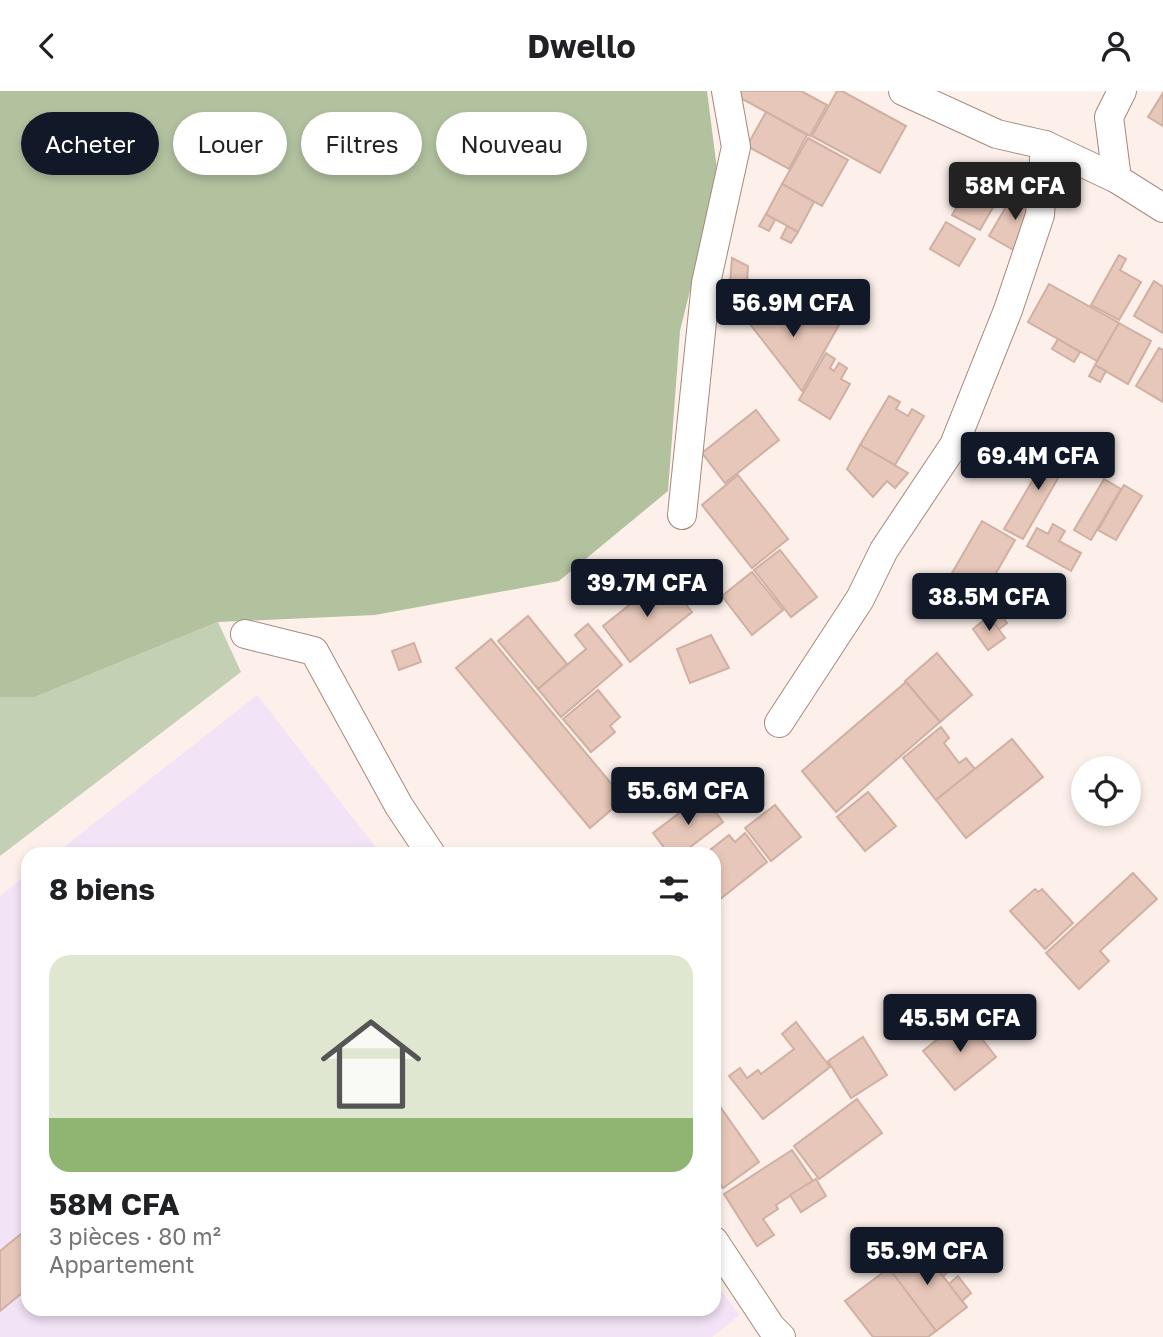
<!DOCTYPE html>
<html lang="fr">
<meta charset="utf-8">
<style>
body{margin:0;font-family:"Golos Text",sans-serif;background:#f2f2f2;color:#202124;height:100vh;display:flex;flex-direction:column;font-size:26px;white-space:nowrap}
*{box-sizing:border-box;margin:0}
p{font-size:23px;color:#757577}
.icon{flex:none;width:38px;height:38px;fill:none;stroke:currentColor;stroke-width:2;stroke-linecap:round;stroke-linejoin:round}
.map{position:relative;flex:1;overflow:hidden}
.side{position:absolute;left:21px;top:756px;width:700px;height:469px;display:flex;flex-direction:column;background:#fff;border-radius:21px;box-shadow:0 4px 10px #0003}
.side>*{flex:none}
.guide{position:absolute;left:21px;top:21px;width:700px;height:63px;display:flex;gap:14px}
.controls{position:absolute;left:1071px;top:665px;display:grid;gap:14px}
.controls a{display:grid;place-items:center;width:70px;height:70px;border-radius:50%;background:#fff;box-shadow:0 4px 10px #0003;font-size:35px}
.price{position:absolute;translate:-50% -60px;padding:0 16px;border-radius:7px;background:#111827;color:#fff;font-size:23px;line-height:46px;filter:drop-shadow(0 2px 4px #0008)}
.price::after{content:'';position:absolute;left:50%;top:42px;width:21px;height:16px;margin-left:-10px;background:inherit;clip-path:polygon(0 0,100% 0,50% 100%)}
.price.current{background:#222;color:#fff}
ul{padding:0;list-style:none}
li{display:grid;align-content:center;gap:14px;height:371px;padding:0 28px}
li span{display:grid;place-items:center;height:217px;border-radius:21px;color:#555}
li>.icon{margin-inline-start:auto}
span .icon{width:126px;height:126px;fill:#fffc;stroke-width:1}
li b{font-size:30px}
h2{display:flex;justify-content:space-between;align-items:center;height:84px;padding:0 28px;font-size:30px}
.tag{padding:0 24px;border-radius:32px;background:#fff;box-shadow:0 4px 10px #0003;font-size:24px;line-height:63px}
.tag.current{background:#111827;color:#fff}
header{display:flex;justify-content:space-between;align-items:center;height:91px;padding:0 28px;background:#fff;font-size:32px;font-weight:700}
.map>svg:first-child{display:block}
.medical{fill:#f2e3f6}
.green{fill:#c3d0b4}
.forest{fill:#b2c29f}
.building{fill:#e7c7b9;stroke:#cfb0a2;stroke-width:2}
.lines{fill:none;stroke-linecap:round;stroke-linejoin:round}
.street-casing{stroke:#a6897c;stroke-width:30}
.street{stroke:#fff;stroke-width:28}
</style>
<header><svg class="icon" aria-label="back" viewBox="0 0 24 24"><path d="M15 5l-7 7 7 7"/></svg>Dwello<svg class="icon" aria-label="person" viewBox="0 0 24 24"><circle cx="12" cy="8" r="4"/><path d="M4 21q1-7 8-7t8 7"/></svg></header>
<div class="map">
<svg width="1163" height="1246" viewBox="0 0 1163 1246">
<rect width="100%" height="100%" fill="#fdf0ea"/>
<g class="medical">
<path d="M257,604L381,763H55Z"/>
<path d="M28,783V1218H714V1191L740,1224L712,1246H0V805Z"/>
</g>
<path class="green" d="M218,531L241,581L0,765V606H35Z"/>
<path class="forest" d="M0,0H707L718,86L680,240L668,400L559,490L375,524L218,531L35,606H0Z"/>
<g class="building">
<path d="M739,0H801L827,14L810,45L737,5Z"/>
<path d="M837,0H842L906,35L880,82L812,45Z"/>
<path d="M1163,2V35L1148,26Z"/>
<path d="M766,21L807,44L789,78L747,55Z"/>
<path d="M808,47L848,69L822,115L782,93Z"/>
<path d="M978,78L1006,94L980,139L952,124Z"/>
<path d="M782,93L814,111L798,141L766,123Z"/>
<path d="M1014,102L1041,117L1015,160L989,145Z"/>
<path d="M766,123L775,129L769,140L759,135Z"/>
<path d="M946,131L975,148L959,175L930,158Z"/>
<path d="M787,135L798,141L791,152L781,147Z"/>
<path d="M1119,164L1126,168L1120,179L1141,191L1119,229L1091,214Z"/>
<path d="M732,167L748,175L746,212L729,205Z"/>
<path d="M1154,190L1163,196V242L1134,225Z"/>
<path d="M1049,193L1119,232L1097,270L1028,231Z"/>
<path d="M750,209L787,229L792,221L813,233L820,220L840,232L802,300L742,223Z"/>
<path d="M1119,232L1151,250L1128,293L1095,274Z"/>
<path d="M1058,248L1080,261L1074,271L1052,258Z"/>
<path d="M1159,257L1163,259V311L1136,295Z"/>
<path d="M826,262L835,268L830,277L834,280L839,272L847,277L841,288L850,293L830,328L799,309Z"/>
<path d="M1095,274L1106,280L1100,291L1089,285Z"/>
<path d="M889,305L900,311L896,318L908,325L912,318L924,325L895,374L860,354Z"/>
<path d="M756,319L779,349L725,392L702,362Z"/>
<path d="M1054,353L1072,363L1023,448L1004,438Z"/>
<path d="M860,354L908,382L895,397L887,390L873,406L847,378Z"/>
<path d="M738,384L788,448L752,477L702,414Z"/>
<path d="M1104,388L1121,398L1091,449L1074,439Z"/>
<path d="M1124,394L1142,405L1116,449L1098,439Z"/>
<path d="M982,430L1015,449L977,515L944,496Z"/>
<path d="M1053,433L1065,440L1059,450L1081,462L1071,480L1027,455L1037,437L1048,443Z"/>
<path d="M780,459L817,506L791,526L754,479Z"/>
<path d="M752,481L783,519L752,544L722,505Z"/>
<path d="M665,486L692,521L630,571L603,535Z"/>
<path d="M997,519L1007,532L998,539L989,525Z"/>
<path d="M528,525L567,573L538,598L498,550Z"/>
<path d="M989,525L1005,547L988,559L973,538Z"/>
<path d="M588,533L622,574L561,626L538,598L586,558L575,544Z"/>
<path d="M711,544L729,577L690,592L677,558Z"/>
<path d="M491,548L624,708L590,737L456,577Z"/>
<path d="M414,552L421,571L399,579L392,560Z"/>
<path d="M937,562L972,604L940,631L905,590Z"/>
<path d="M906,591L940,631L836,721L802,680Z"/>
<path d="M598,599L620,626L610,635L615,641L591,661L563,628Z"/>
<path d="M941,636L949,647L944,652L959,672L966,667L975,678L936,709L903,667Z"/>
<path d="M1012,648L1043,686L966,747L936,709Z"/>
<path d="M868,701L896,735L865,760L837,726Z"/>
<path d="M703,704L723,731L681,763H669L653,742Z"/>
<path d="M775,714L801,746L771,770L745,737Z"/>
<path d="M745,742L767,771L714,813V763H705L729,744L735,751Z"/>
<path d="M1133,782L1157,808L1100,860L1109,870L1079,898L1046,862Z"/>
<path d="M1035,798L1038,801L1042,798L1073,832L1045,858L1010,820Z"/>
<path d="M965,926L996,966L955,999L923,960Z"/>
<path d="M796,931L830,976L763,1028L729,985L740,977L747,987L758,979L761,983L794,958L782,943Z"/>
<path d="M863,946L887,984L851,1007L828,970Z"/>
<path d="M714,1007L759,1071L723,1097L714,1085Z"/>
<path d="M857,1008L882,1042L819,1088L794,1055Z"/>
<path d="M792,1059L813,1090L776,1114L778,1118L763,1128L774,1144L757,1155L724,1103Z"/>
<path d="M816,1088L826,1105L801,1121L790,1104Z"/>
<path d="M21,1143L26,1151L28,1150V1197L0,1220V1160Z"/>
<path d="M929,1143L937,1153L925,1162L917,1152Z"/>
<path d="M917,1152L967,1216L936,1240L887,1177Z"/>
<path d="M941,1160L954,1176L943,1185L930,1169Z"/>
<path d="M889,1177L936,1240L928,1246H873L845,1210Z"/>
<path d="M958,1185L971,1202L962,1210L949,1193Z"/>
</g>
<g class="lines">
<defs>
<g id="street">
<path d="M903,0L997,43L1045,54L1117,88L1163,117"/>
<path d="M1117,88L1109,26L1122,0"/>
<path d="M682,424L706,192L736,56L726,0"/>
<path d="M245,543L314,560L399,715L431,763"/>
<path d="M779,632L860,508L884,459L954,354L1008,219L1040,124L1045,54"/>
<path d="M714,1150L771,1236L781,1246"/>
</g>
</defs>
<use href="#street" class="street-casing"/>
<use href="#street" class="street"/>
</g>
</svg>
<div class="controls">
<a><svg class="icon" aria-label="locate" viewBox="0 0 24 24"><circle cx="12" cy="12" r="6"/><path d="M12 2v4M12 18v4M2 12h4M18 12h4"/></svg></a>
</div>
<b class="price current" style="left:1015px;top:131px">58M CFA</b>
<b class="price" style="left:793px;top:248px">56.9M CFA</b>
<b class="price" style="left:1038px;top:401px">69.4M CFA</b>
<b class="price" style="left:647px;top:528px">39.7M CFA</b>
<b class="price" style="left:989px;top:542px">38.5M CFA</b>
<b class="price" style="left:688px;top:736px">55.6M CFA</b>
<b class="price" style="left:960px;top:963px">45.5M CFA</b>
<b class="price" style="left:927px;top:1196px">55.9M CFA</b>
<div class="guide">
<a class="tag current">Acheter</a>
<a class="tag">Louer</a>
<a class="tag">Filtres</a>
<a class="tag">Nouveau</a>
</div>
<section class="side">
<h2>8 biens<svg class="icon" aria-label="filters" viewBox="0 0 24 24"><path d="M4 7h16M4 17h16"/><circle cx="9" cy="7" r="2"/><circle cx="15" cy="17" r="2"/></svg></h2>
<ul>
<li><span style="background:linear-gradient(#dfe7d0 75%,#8fb573 0)"><svg class="icon" aria-label="home" viewBox="0 0 24 24"><path d="M3 11l9-7 9 7M6 9v11h12V9"/></svg></span><div><b>58M CFA</b><p>3 pièces · 80 m²</p><p>Appartement</p></div></li>
</ul>
</section>
</div>
